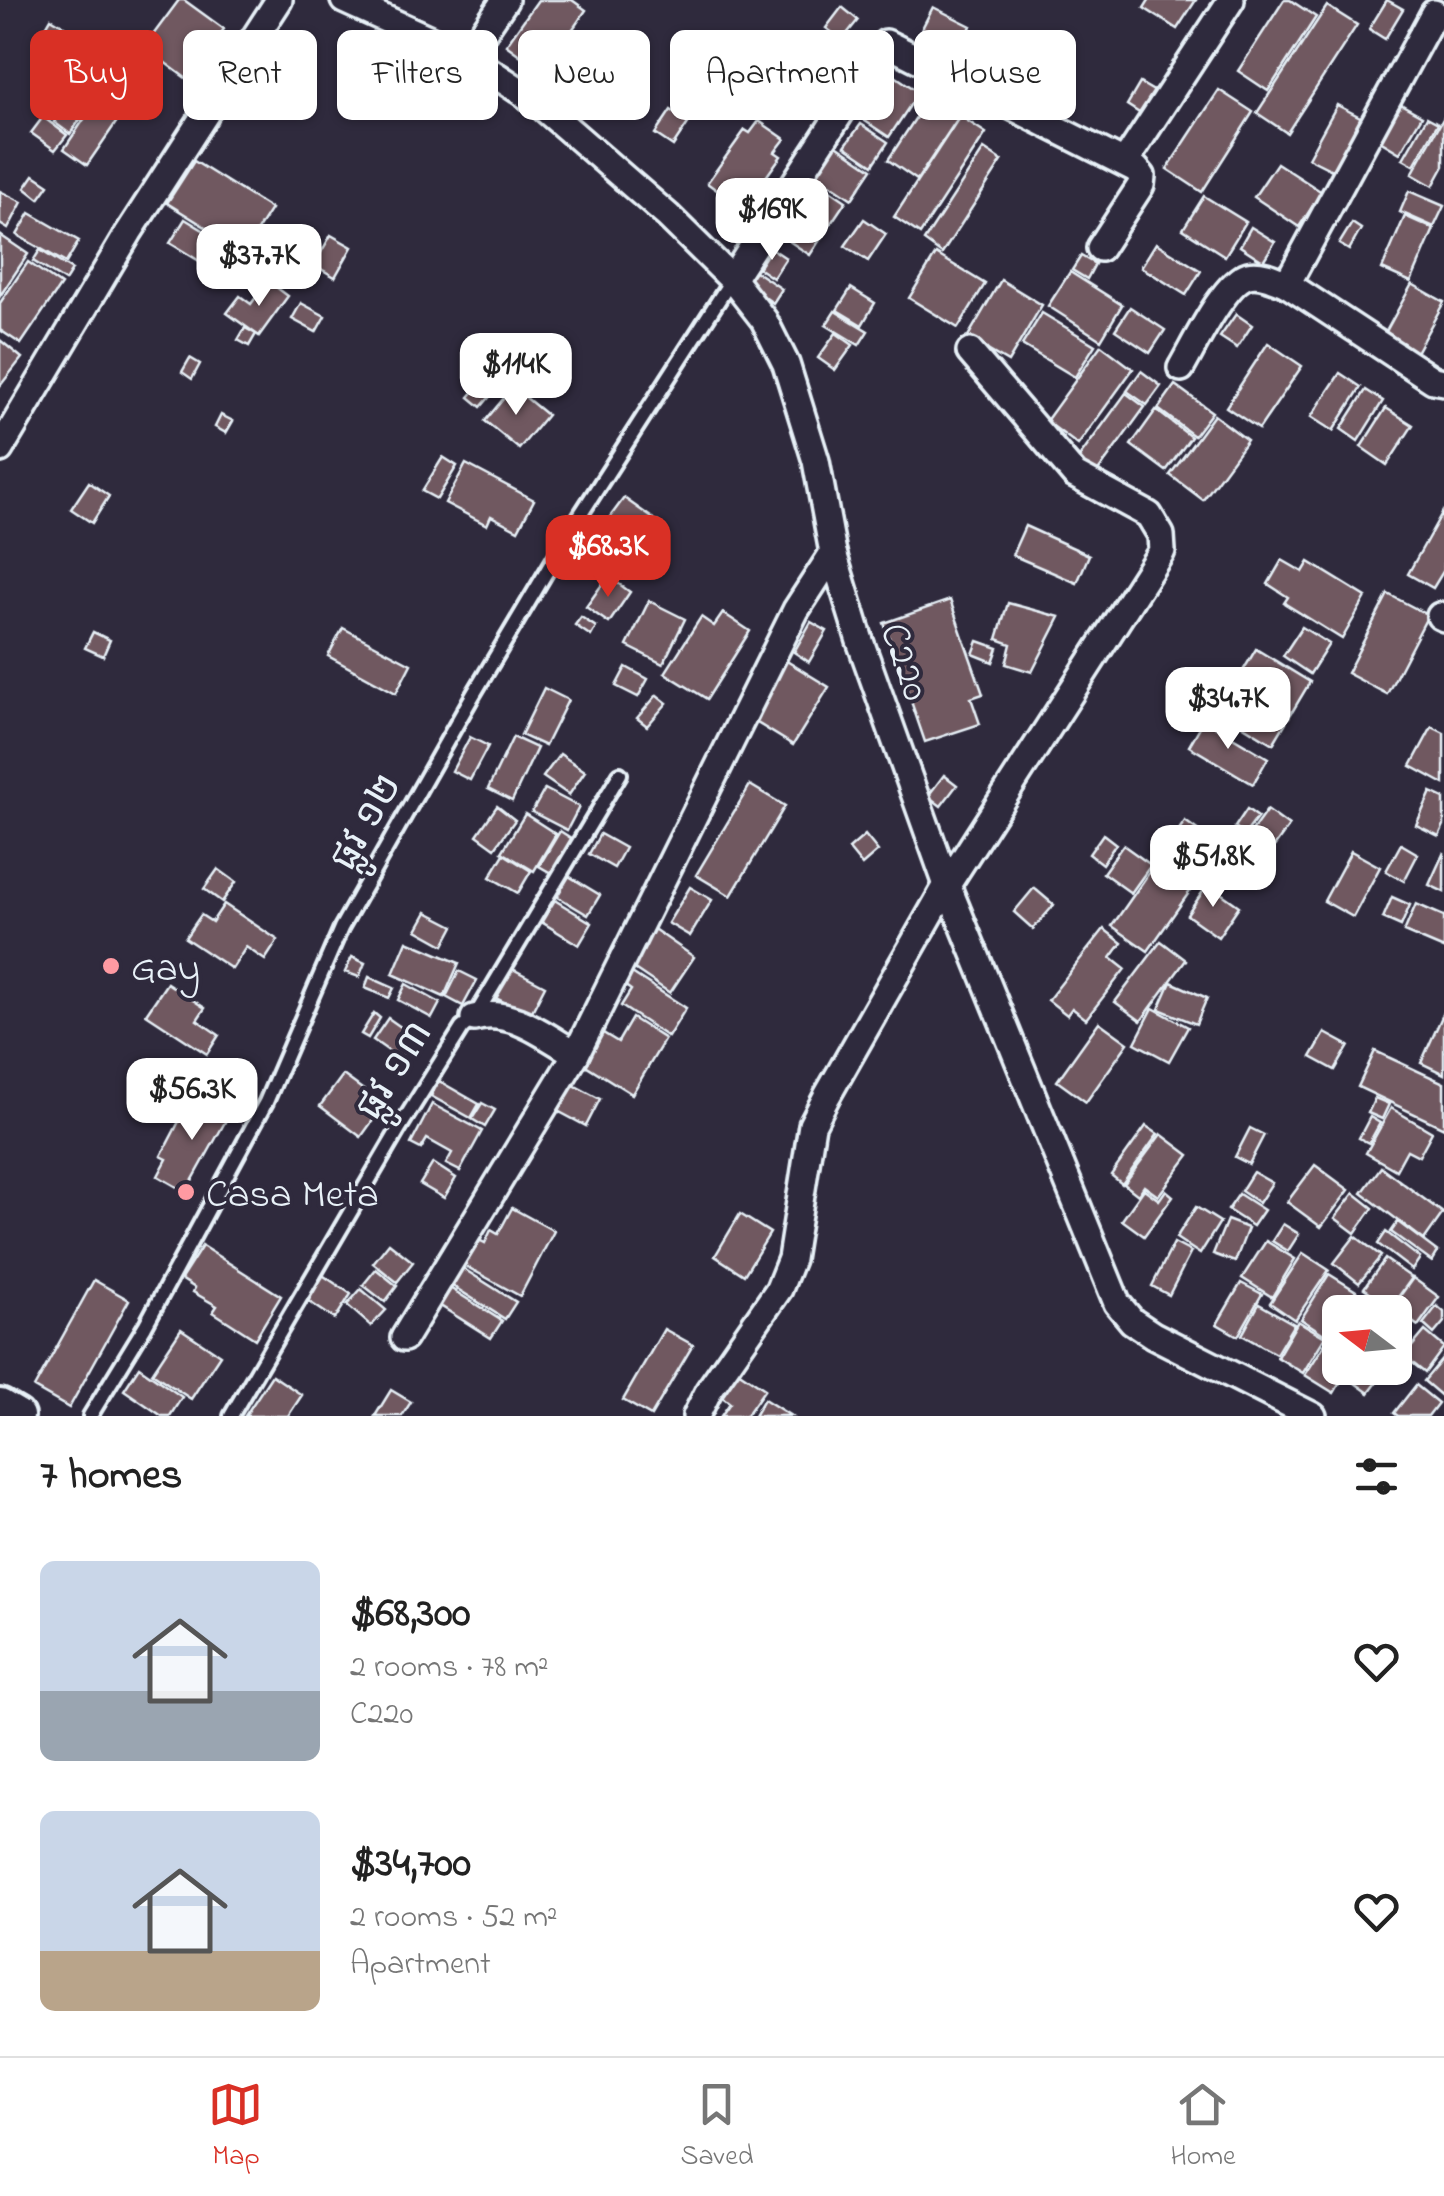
<!DOCTYPE html>
<meta charset="utf-8">
<style>
body{margin:0;font-family:"Indie Flower","Noto Sans Khmer",sans-serif;background:#f2f2f2;color:#222;height:100vh;display:flex;flex-direction:column;font-size:38px;white-space:nowrap}
*{box-sizing:border-box;margin:0}
p{font-size:32px;color:#767676}
.icon{flex:none;width:55px;height:55px;fill:none;stroke:currentColor;stroke-width:2;stroke-linecap:round;stroke-linejoin:round}
.map{position:relative;height:1416px;overflow:hidden}
.panel{display:flex;flex-direction:column;background:#fff;flex:1}
.panel>*{flex:none}
.guide{position:absolute;left:30px;top:30px;width:1385px;height:90px;display:flex;gap:20px}
.needle{width:65px;rotate:286deg}
.fabs{position:absolute;left:1322px;top:1295px;display:grid;gap:20px}
.fabs a{display:grid;place-items:center;width:90px;height:90px;border-radius:15px;background:#fff;box-shadow:0 2px 8px #0004;font-size:50px}
.price{position:absolute;translate:-50% -85px;padding:0 22px;border-radius:20px;background:#fff;color:#222;font-size:32px;line-height:65px;filter:drop-shadow(0 2px 5px #0008)}
.price::after{content:'';position:absolute;left:50%;top:60px;width:30px;height:22px;margin-left:-15px;background:inherit;clip-path:polygon(0 0,100% 0,50% 100%)}
.price.selected{background:#d93025;color:#fff}
ul{padding:0;list-style:none}
li{display:flex;align-items:center;gap:30px;height:250px;padding:0 40px}
li span{display:grid;place-items:center;flex:none;width:280px;height:200px;border-radius:15px;color:#555}
li>.icon{margin-inline-start:auto}
span .icon{width:120px;height:120px;fill:#fffc;stroke-width:1}
li b{font-size:42px}
h2{display:flex;justify-content:space-between;align-items:center;height:120px;padding:0 40px;font-size:42px}
.chip{padding:0 35px;border-radius:15px;background:#fff;box-shadow:0 2px 8px #0004;font-size:35px;line-height:90px}
.chip.selected{background:#d93025;color:#fff}
.tab-bar{display:flex;justify-content:space-around;align-items:center;height:140px;border-top:2px solid #e0e0e0;background:#fff;font-size:28px;color:#767676}
.tab-bar a{display:grid;justify-items:center;gap:5px}
.tab-bar .selected{color:#d93025}
.map>svg:first-child{display:block}
.building{fill:#705960;stroke:#e8f1f8;stroke-width:2.5}
.lines{fill:none;stroke-linecap:round;stroke-linejoin:round}
.service-casing{stroke:#e8f1f8;stroke-width:20}
.minor-casing{stroke:#e8f1f8;stroke-width:32}
.tertiary-casing{stroke:#e8f1f8;stroke-width:40}
.service{stroke:#2f2a3d;stroke-width:12}
.minor{stroke:#2f2a3d;stroke-width:25}
.tertiary{stroke:#2f2a3d;stroke-width:32}
.poi-dot{fill:#ff9aa2;stroke:#2f2a3d;stroke-width:4}
.labels{text-anchor:middle;stroke-width:8;stroke-linejoin:round;paint-order:stroke}
.street-label{font-size:40px;fill:#e8f1f8;stroke:#2f2a3d}
.poi-label{font-size:40px;fill:#e8f1f8;stroke:#2f2a3d;text-anchor:start}
</style>
<div class="map">
<svg width="1444" height="1416" viewBox="0 0 1444 1416">
<rect width="100%" height="100%" fill="#2f2a3d"/>
<filter id="ink" filterUnits="userSpaceOnUse"><feTurbulence type="fractalNoise" baseFrequency=".01" numOctaves="2"/><feDisplacementMap in="SourceGraphic" scale="20" xChannelSelector="R" yChannelSelector="G"/><feConvolveMatrix kernelMatrix="1 2 1 2 8 2 1 2 1" color-interpolation-filters="sRGB"/></filter>
<g filter="url(#ink)">
<g class="building">
<path d="M179,0H184L224,29L187,79L144,47Z"/>
<path d="M538,0H572L586,10L543,72L506,45Z"/>
<path d="M1149,0H1196L1177,29L1144,8Z"/>
<path d="M1284,0H1290L1316,17L1268,91L1238,71Z"/>
<path d="M1387,0L1403,9L1385,39L1369,29Z"/>
<path d="M1327,6L1357,25L1287,133L1257,113Z"/>
<path d="M842,7L858,20L842,40L826,28Z"/>
<path d="M933,7L971,26L950,68L912,48Z"/>
<path d="M51,18L64,26L54,43L41,35Z"/>
<path d="M801,38L843,76L825,97L782,59Z"/>
<path d="M758,43L775,55L761,76L744,63Z"/>
<path d="M92,68L108,79L70,134L54,122Z"/>
<path d="M892,74L919,92L889,137L862,119Z"/>
<path d="M113,76L137,92L87,165L64,149Z"/>
<path d="M1140,83L1157,93L1144,116L1127,105Z"/>
<path d="M934,90L964,109L917,180L888,160Z"/>
<path d="M1219,90L1253,112L1202,192L1167,169Z"/>
<path d="M1397,102L1422,116L1400,153L1375,138Z"/>
<path d="M1337,105L1366,120L1338,173L1308,158Z"/>
<path d="M671,110L689,122L673,146L655,134Z"/>
<path d="M960,116L986,133L920,234L894,217Z"/>
<path d="M43,117L67,135L55,150L31,133Z"/>
<path d="M1427,117L1438,123L1414,165L1403,159Z"/>
<path d="M1444,117V166L1433,186L1412,174Z"/>
<path d="M759,121L785,139L775,152L781,156L743,209L707,183L745,130L750,133Z"/>
<path d="M861,124L888,142L873,165L845,146Z"/>
<path d="M835,144L872,169L852,199L815,174Z"/>
<path d="M984,149L1002,161L942,254L924,241Z"/>
<path d="M194,161L271,209L244,251L167,203Z"/>
<path d="M1277,163L1322,192L1299,227L1254,197Z"/>
<path d="M34,175L49,185L39,199L25,188Z"/>
<path d="M812,178L846,201L825,232L791,209Z"/>
<path d="M0,191L22,202L8,229L0,224Z"/>
<path d="M1409,191L1444,206L1434,227L1400,212Z"/>
<path d="M1204,196L1246,222L1225,256L1183,229Z"/>
<path d="M30,213L79,241L66,263L17,235Z"/>
<path d="M791,213L823,235L810,255L777,233Z"/>
<path d="M1405,216L1434,229L1411,282L1382,269Z"/>
<path d="M185,219L221,241L206,265L170,243Z"/>
<path d="M864,219L886,234L868,261L845,246Z"/>
<path d="M1352,223L1361,229L1349,250L1339,244Z"/>
<path d="M1251,227L1275,242L1263,261L1240,246Z"/>
<path d="M0,235L28,254L0,296Z"/>
<path d="M331,235L352,247L335,277L314,265Z"/>
<path d="M1156,243L1201,271L1186,295L1141,267Z"/>
<path d="M771,248L786,258L773,278L758,268Z"/>
<path d="M40,250L72,270L65,281L33,261Z"/>
<path d="M936,254L985,284L958,328L909,298Z"/>
<path d="M1081,256L1095,264L1087,279L1072,270Z"/>
<path d="M28,262L61,285L21,344L0,330V303Z"/>
<path d="M752,269L782,289L773,303L743,282Z"/>
<path d="M1070,272L1122,305L1101,340L1048,306Z"/>
<path d="M1001,280L1042,305L1008,362L967,338Z"/>
<path d="M268,281L288,296L259,336L227,313L240,296L251,304Z"/>
<path d="M1412,284L1444,302L1415,354L1383,337Z"/>
<path d="M851,288L875,303L862,325L837,310Z"/>
<path d="M301,303L325,316L316,332L292,319Z"/>
<path d="M1130,307L1165,330L1150,353L1115,330Z"/>
<path d="M835,311L868,331L859,345L826,325Z"/>
<path d="M1042,313L1095,345L1075,377L1022,345Z"/>
<path d="M1236,314L1252,325L1237,348L1220,337Z"/>
<path d="M245,328L256,334L249,346L238,340Z"/>
<path d="M836,333L853,345L835,370L818,358Z"/>
<path d="M0,340L22,358L0,386Z"/>
<path d="M1268,343L1302,366L1259,429L1226,407Z"/>
<path d="M1101,345L1133,369L1078,445L1046,421Z"/>
<path d="M190,358L200,364L192,379L182,372Z"/>
<path d="M494,368L506,378L481,407L469,397Z"/>
<path d="M1141,371L1161,386L1147,405L1127,391Z"/>
<path d="M1340,373L1361,387L1333,431L1311,417Z"/>
<path d="M1175,385L1212,412L1194,436L1158,409Z"/>
<path d="M513,387L547,415L519,449L485,421Z"/>
<path d="M1366,390L1383,401L1358,441L1341,429Z"/>
<path d="M1126,393L1145,407L1094,477L1075,463Z"/>
<path d="M1386,408L1413,425L1387,465L1361,447Z"/>
<path d="M1156,410L1191,437L1166,471L1131,445Z"/>
<path d="M221,415L233,421L226,433L215,427Z"/>
<path d="M1214,415L1247,440L1203,500L1170,475Z"/>
<path d="M443,457L457,466L437,499L422,491Z"/>
<path d="M466,464L534,500L518,530L491,516L487,525L445,503Z"/>
<path d="M89,482L109,496L92,523L71,509Z"/>
<path d="M624,498L665,527L641,559L601,529Z"/>
<path d="M1442,513L1444,570L1433,588L1408,574Z"/>
<path d="M1025,526L1089,555L1077,583L1012,555Z"/>
<path d="M1282,560L1303,572L1309,562L1366,597L1342,639L1284,603L1288,597L1268,584Z"/>
<path d="M608,576L630,592L609,623L586,607Z"/>
<path d="M1388,594L1428,615L1387,694L1347,673Z"/>
<path d="M950,600L983,694L971,698L980,724L925,742L884,623Z"/>
<path d="M649,601L685,619L663,664L627,646Z"/>
<path d="M1008,603L1060,617L1032,672L1006,664L1011,644L997,639Z"/>
<path d="M723,613L750,631L707,699L665,673L701,617L714,626Z"/>
<path d="M581,617L596,627L591,636L575,625Z"/>
<path d="M811,622L827,631L809,662L794,652Z"/>
<path d="M1302,627L1329,644L1310,674L1283,656Z"/>
<path d="M343,628L411,664L396,693L328,656Z"/>
<path d="M93,632L110,640L103,656L85,648Z"/>
<path d="M978,641L998,648L993,662L973,654Z"/>
<path d="M1256,649L1310,682L1273,744L1219,711Z"/>
<path d="M785,660L829,687L793,745L749,718Z"/>
<path d="M626,667L648,679L638,697L616,686Z"/>
<path d="M544,688L568,700L545,746L521,735Z"/>
<path d="M657,695L667,703L647,726L637,718Z"/>
<path d="M1204,720L1268,758L1253,784L1189,746Z"/>
<path d="M1432,727L1444,733V784L1411,766Z"/>
<path d="M470,737L488,746L470,780L452,771Z"/>
<path d="M513,737L537,748L512,801L488,789Z"/>
<path d="M560,754L585,771L569,795L543,777Z"/>
<path d="M944,775L957,785L941,806L928,796Z"/>
<path d="M750,785L785,806L731,896L696,875Z"/>
<path d="M545,789L579,807L567,830L532,812Z"/>
<path d="M1431,792L1444,798V825L1439,836L1416,825Z"/>
<path d="M497,806L515,820L495,848L477,835Z"/>
<path d="M1247,809L1258,817L1245,834L1235,827Z"/>
<path d="M1267,810L1289,826L1271,851L1249,835Z"/>
<path d="M525,814L556,834L534,871L502,852Z"/>
<path d="M1185,821L1221,847L1148,951L1112,926Z"/>
<path d="M560,831L577,842L558,877L539,866Z"/>
<path d="M600,834L625,848L614,868L589,854Z"/>
<path d="M1103,834L1116,844L1102,864L1089,854Z"/>
<path d="M865,835L878,851L862,865L849,849Z"/>
<path d="M1401,844L1418,854L1404,881L1386,871Z"/>
<path d="M1123,845L1151,865L1131,893L1103,873Z"/>
<path d="M1351,851L1380,867L1353,917L1324,901Z"/>
<path d="M1444,852V892L1429,885Z"/>
<path d="M504,854L531,871L518,893L490,877Z"/>
<path d="M218,869L236,882L222,902L204,889Z"/>
<path d="M562,872L600,895L588,915L550,892Z"/>
<path d="M1208,884L1239,906L1218,937L1187,915Z"/>
<path d="M690,887L712,900L690,936L668,923Z"/>
<path d="M1034,888L1054,905L1033,929L1014,912Z"/>
<path d="M548,896L592,923L579,945L535,918Z"/>
<path d="M1392,897L1410,905L1401,926L1383,918Z"/>
<path d="M224,904L278,940L265,960L246,947L232,969L185,938L201,915L212,922Z"/>
<path d="M1416,904L1444,916V949L1404,932Z"/>
<path d="M427,912L454,926L444,945L417,930Z"/>
<path d="M648,925L694,957L670,993L630,966L643,948L636,944Z"/>
<path d="M1104,929L1122,943L1111,958L1125,969L1086,1019L1072,1008L1067,1015L1048,1000Z"/>
<path d="M407,941L459,963L444,997L393,974Z"/>
<path d="M1161,941L1186,960L1141,1021L1115,1002Z"/>
<path d="M352,957L365,963L359,977L345,972Z"/>
<path d="M509,967L545,986L530,1015L494,997Z"/>
<path d="M459,971L477,980L463,1006L446,997Z"/>
<path d="M632,973L686,1008L668,1037L621,1006L631,990L624,985Z"/>
<path d="M369,977L394,988L389,998L365,988Z"/>
<path d="M1171,982L1207,998L1196,1024L1159,1009Z"/>
<path d="M167,983L205,1008L197,1020L219,1035L207,1054L146,1014Z"/>
<path d="M406,984L440,1003L432,1018L398,1000Z"/>
<path d="M1153,1008L1188,1027L1169,1061L1135,1043Z"/>
<path d="M1444,1012V1074L1421,1063Z"/>
<path d="M374,1013L380,1018L368,1038L361,1034Z"/>
<path d="M388,1018L415,1037L400,1059L373,1040Z"/>
<path d="M632,1018L665,1039L632,1094L584,1064L603,1033L618,1042Z"/>
<path d="M1099,1022L1128,1043L1086,1102L1057,1081Z"/>
<path d="M1325,1033L1349,1046L1335,1070L1311,1057Z"/>
<path d="M1375,1051L1444,1083V1128L1358,1087Z"/>
<path d="M343,1075L384,1105L361,1137L320,1106Z"/>
<path d="M439,1081L479,1104L471,1118L431,1096Z"/>
<path d="M568,1082L600,1099L586,1126L554,1109Z"/>
<path d="M202,1097L230,1113L186,1192L158,1176L167,1159L161,1156L184,1112L191,1116Z"/>
<path d="M1375,1098L1389,1104L1382,1119L1368,1113Z"/>
<path d="M482,1103L495,1110L485,1127L472,1119Z"/>
<path d="M432,1104L482,1131L460,1171L446,1164L452,1153L427,1139L421,1149L411,1144Z"/>
<path d="M1391,1108L1432,1132L1419,1156L1407,1150L1396,1170L1366,1153Z"/>
<path d="M1370,1117L1380,1123L1369,1143L1359,1138Z"/>
<path d="M1146,1126L1158,1134L1122,1184L1111,1175Z"/>
<path d="M1250,1128L1264,1135L1249,1164L1235,1157Z"/>
<path d="M1161,1134L1189,1155L1158,1196L1144,1186L1138,1195L1124,1184Z"/>
<path d="M433,1163L456,1178L444,1198L420,1184Z"/>
<path d="M1315,1165L1349,1190L1321,1227L1287,1202Z"/>
<path d="M1381,1167L1443,1213L1424,1240L1362,1193Z"/>
<path d="M1253,1172L1272,1183L1259,1203L1241,1191Z"/>
<path d="M1144,1189L1159,1200L1166,1190L1173,1196L1144,1236L1122,1220Z"/>
<path d="M1354,1193L1373,1208L1355,1233L1335,1218Z"/>
<path d="M1239,1194L1264,1210L1253,1226L1228,1210Z"/>
<path d="M1196,1207L1220,1222L1200,1254L1176,1238Z"/>
<path d="M512,1208L554,1231L520,1296L460,1263L473,1237L485,1243L491,1230L498,1234Z"/>
<path d="M740,1214L770,1233L744,1275L715,1256Z"/>
<path d="M1227,1220L1248,1228L1235,1262L1213,1254Z"/>
<path d="M1398,1222L1438,1252L1432,1262L1391,1232Z"/>
<path d="M1283,1224L1299,1234L1288,1251L1272,1241Z"/>
<path d="M1386,1232L1420,1258L1412,1270L1378,1244Z"/>
<path d="M1355,1236L1381,1256L1359,1283L1334,1263Z"/>
<path d="M1266,1241L1295,1259L1272,1297L1242,1278Z"/>
<path d="M389,1243L413,1262L397,1282L373,1263Z"/>
<path d="M1174,1243L1191,1252L1169,1295L1152,1286Z"/>
<path d="M202,1246L281,1296L255,1339L213,1312L217,1306L193,1292L195,1288L181,1279Z"/>
<path d="M1303,1253L1329,1270L1295,1320L1270,1303Z"/>
<path d="M1385,1259L1412,1278L1391,1307L1364,1288Z"/>
<path d="M459,1266L516,1302L505,1319L448,1283Z"/>
<path d="M376,1269L397,1286L385,1302L363,1285Z"/>
<path d="M318,1272L351,1294L335,1319L302,1297Z"/>
<path d="M1329,1274L1356,1291L1327,1336L1301,1319Z"/>
<path d="M1413,1278L1439,1297L1418,1326L1392,1307Z"/>
<path d="M94,1280L129,1300L69,1408L34,1388Z"/>
<path d="M442,1283L502,1321L491,1338L431,1300Z"/>
<path d="M1241,1283L1262,1294L1238,1336L1217,1324Z"/>
<path d="M361,1289L386,1310L371,1326L347,1305Z"/>
<path d="M1355,1300L1374,1312H1347Z"/>
<path d="M1259,1304L1294,1324L1276,1354L1242,1335Z"/>
<path d="M1437,1306L1444,1312V1322L1434,1334L1423,1324Z"/>
<path d="M1298,1321L1325,1337L1303,1373L1277,1357Z"/>
<path d="M181,1329L220,1355L191,1399L152,1373Z"/>
<path d="M664,1329L693,1345L651,1416L623,1400Z"/>
<path d="M1425,1331L1444,1347L1425,1373L1404,1356Z"/>
<path d="M1328,1339L1340,1347V1368H1349L1334,1393L1305,1375Z"/>
<path d="M1444,1357V1398L1424,1381Z"/>
<path d="M139,1367L182,1397L170,1416H162L124,1390Z"/>
<path d="M1356,1368H1388L1369,1393L1348,1378Z"/>
<path d="M738,1371L765,1389L746,1416H721L730,1403L721,1396Z"/>
<path d="M272,1375L302,1395L288,1416H245Z"/>
<path d="M1416,1385L1438,1403L1428,1416H1398L1394,1413Z"/>
<path d="M391,1390L411,1402L402,1416H375Z"/>
<path d="M764,1399L791,1416H754Z"/>
</g>
<g class="lines">
<defs>
<g id="service">
<path d="M90,1416L145,1326L266,1102L341,928L473,695L579,517L732,279"/>
<path d="M231,1416L400,1127L462,1028L474,1018L620,774"/>
</g>
<g id="minor">
<path d="M344,0L467,56L538,103L668,216L732,279L764,320L786,364L816,461L833,553L860,641L947,885L1117,1303L1132,1321L1153,1335L1313,1416"/>
<path d="M1434,13L1287,284L1433,380L1444,382"/>
<path d="M467,56L505,0"/>
<path d="M1125,162L1231,0"/>
<path d="M732,279L886,43L1136,169L1142,176L1141,185L1100,248"/>
<path d="M1181,368C1194,346 1224,282 1248,275C1261,272 1275,279 1287,284"/>
<path d="M0,449L129,232L279,0"/>
<path d="M1440,616L1444,618"/>
<path d="M474,1018C510,1007 545,1036 576,1054"/>
<path d="M404,1338L576,1054L796,610L833,553"/>
<path d="M696,1416L709,1390L779,1289L791,1259L812,1125L827,1096L947,885L1162,551L1161,535L1149,515L1075,475L970,352"/>
</g>
<path id="tertiary" d="M0,1406L17,1416"/>
</defs>
<use href="#service" class="service-casing"/>
<use href="#minor" class="minor-casing"/>
<use href="#tertiary" class="tertiary-casing"/>
<use href="#service" class="service"/>
<use href="#minor" class="minor"/>
<use href="#tertiary" class="tertiary"/>
</g>
</g>
<g class="poi-dot">
<circle cx="111" cy="966" r="10"/>
<circle cx="186" cy="1192" r="10"/>
</g>
<g class="labels">
<g class="street-label">
<text transform="translate(907 661) rotate(71)" y="14">C220</text>
<text transform="translate(364 821) rotate(-60)" y="14">ផ្លូវ ១២</text>
<text transform="translate(392 1069) rotate(-58)" y="14">ផ្លូវ ១៣</text>
</g>
<g class="poi-label">
<text x="131" y="980">Gay</text>
<text x="206" y="1206">Casa Meta</text>
</g>
</g>
</svg>
<div class="fabs">
<a><svg class="needle" viewBox="-14 -14 28 28"><path d="M0-13l5 13h-10z" fill="#e53935"/><path d="M0 13l5-13h-10z" fill="#767676"/></svg></a>
</div>
<b class="price" style="left:772px;top:263px">$169K</b>
<b class="price" style="left:259px;top:309px">$37.7K</b>
<b class="price" style="left:516px;top:418px">$114K</b>
<b class="price selected" style="left:608px;top:600px">$68.3K</b>
<b class="price" style="left:1228px;top:752px">$34.7K</b>
<b class="price" style="left:1213px;top:910px">$51.8K</b>
<b class="price" style="left:192px;top:1143px">$56.3K</b>
<div class="guide">
<a class="chip selected">Buy</a>
<a class="chip">Rent</a>
<a class="chip">Filters</a>
<a class="chip">New</a>
<a class="chip">Apartment</a>
<a class="chip">House</a>
</div>
</div>
<section class="panel">
<h2>7 homes<svg class="icon" aria-label="filters" viewBox="0 0 24 24"><path d="M4 7h16M4 17h16"/><circle cx="9" cy="7" r="2"/><circle cx="15" cy="17" r="2"/></svg></h2>
<ul>
<li><span style="background:linear-gradient(#c9d6e8 65%,#9aa5b1 0)"><svg class="icon" aria-label="home" viewBox="0 0 24 24"><path d="M3 11l9-7 9 7M6 9v11h12V9"/></svg></span><div><b>$68,300</b><p>2 rooms · 78 m²</p><p>C220</p></div><svg class="icon" aria-label="heart" viewBox="0 0 24 24"><path d="M12 20l-8-8c-3-5 5-10 8-4 3-6 11-1 8 4z"/></svg></li>
<li><span style="background:linear-gradient(#c9d6e8 70%,#b9a48a 0)"><svg class="icon" aria-label="home" viewBox="0 0 24 24"><path d="M3 11l9-7 9 7M6 9v11h12V9"/></svg></span><div><b>$34,700</b><p>2 rooms · 52 m²</p><p>Apartment</p></div><svg class="icon" aria-label="heart" viewBox="0 0 24 24"><path d="M12 20l-8-8c-3-5 5-10 8-4 3-6 11-1 8 4z"/></svg></li>
</ul>
</section>
<nav class="tab-bar">
<a class="selected"><svg class="icon" aria-label="map" viewBox="0 0 24 24"><path d="M3 6l6-2 6 2 6-2v14l-6 2-6-2-6 2zM9 4v14M15 6v14"/></svg>Map</a>
<a><svg class="icon" aria-label="saved" viewBox="0 0 24 24"><path d="M7 4h10v16l-5-4-5 4z"/></svg>Saved</a>
<a><svg class="icon" aria-label="home" viewBox="0 0 24 24"><path d="M3 11l9-7 9 7M6 9v11h12V9"/></svg>Home</a>
</nav>
